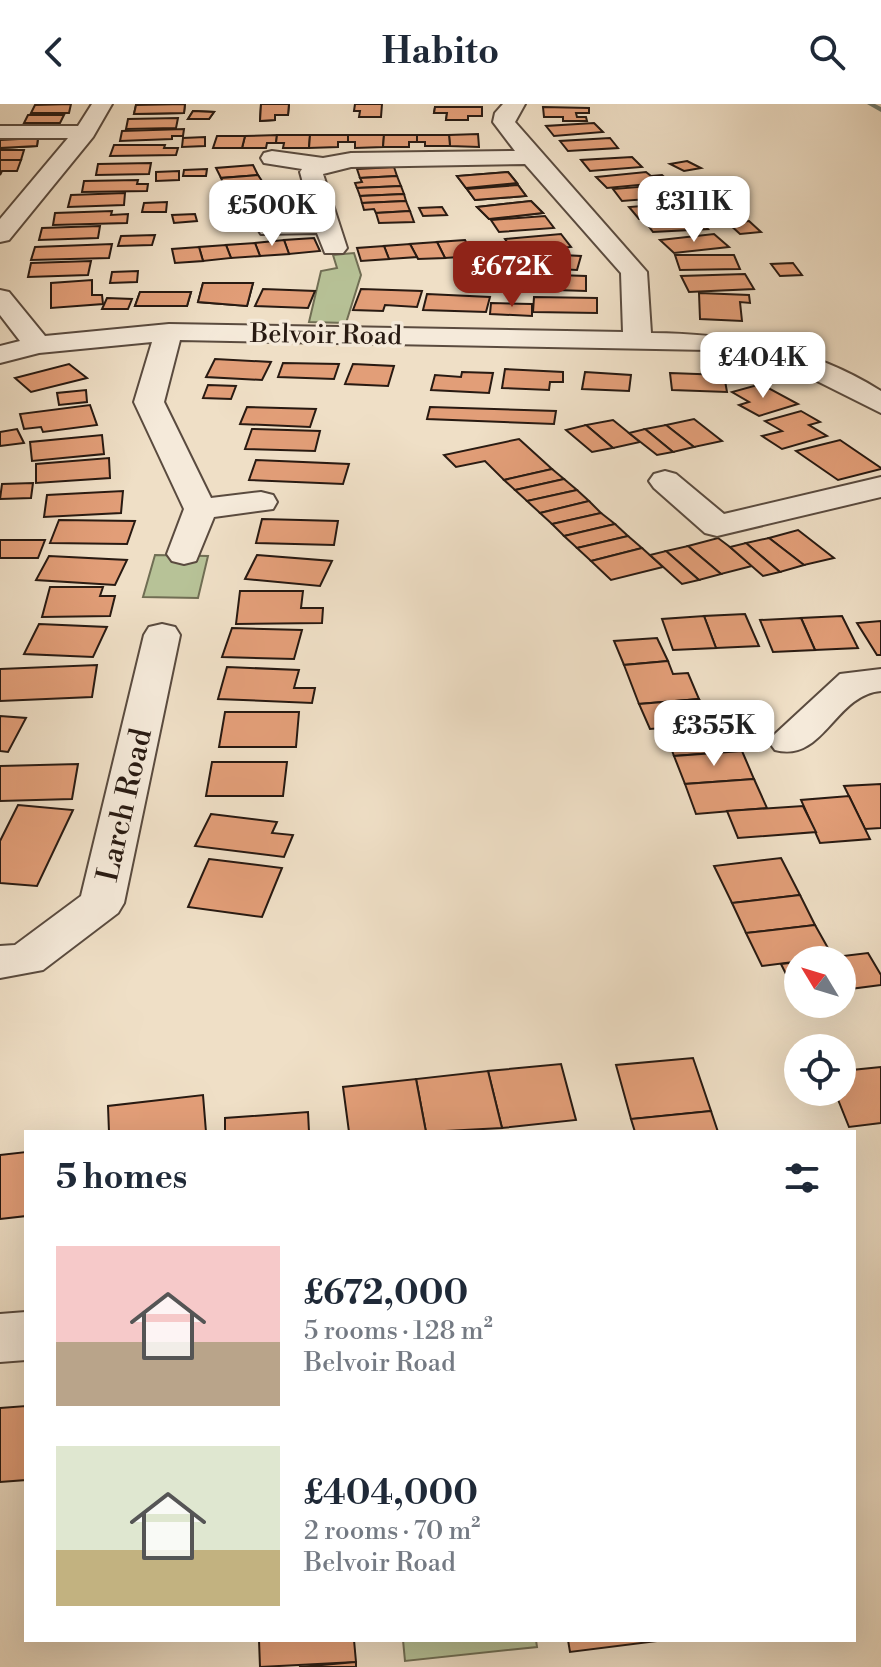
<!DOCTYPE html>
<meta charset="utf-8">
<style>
body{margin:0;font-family:"Libre Bodoni",serif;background:#f2f2f3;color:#1f2937;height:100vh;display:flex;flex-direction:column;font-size:30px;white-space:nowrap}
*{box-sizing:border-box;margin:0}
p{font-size:26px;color:#747a83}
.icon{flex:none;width:44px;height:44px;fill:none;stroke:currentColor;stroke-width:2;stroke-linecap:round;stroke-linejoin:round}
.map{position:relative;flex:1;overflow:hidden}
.side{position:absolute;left:24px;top:1026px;width:832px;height:512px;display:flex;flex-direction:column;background:#fff;border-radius:0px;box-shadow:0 8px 32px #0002}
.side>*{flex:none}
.needle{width:52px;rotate:308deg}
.tools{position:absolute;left:784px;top:842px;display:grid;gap:16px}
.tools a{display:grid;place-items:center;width:72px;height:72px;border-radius:50%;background:#fff;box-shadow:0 8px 32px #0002;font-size:40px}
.price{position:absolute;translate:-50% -68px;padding:0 18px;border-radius:16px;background:#fff;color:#222;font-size:26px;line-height:52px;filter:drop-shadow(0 2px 4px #0008)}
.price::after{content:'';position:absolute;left:50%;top:48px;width:24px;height:18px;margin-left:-12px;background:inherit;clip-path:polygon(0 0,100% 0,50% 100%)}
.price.on{background:#8f2418;color:#fff}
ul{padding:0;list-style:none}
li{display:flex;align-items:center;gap:24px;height:200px;padding:0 32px}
li span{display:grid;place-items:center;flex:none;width:224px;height:160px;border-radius:0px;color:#555}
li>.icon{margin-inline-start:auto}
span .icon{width:96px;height:96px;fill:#fffc;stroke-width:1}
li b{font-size:34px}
h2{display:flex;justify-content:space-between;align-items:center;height:96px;padding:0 32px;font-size:34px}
header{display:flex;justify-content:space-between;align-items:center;height:104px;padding:0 32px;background:#fff;font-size:36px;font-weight:700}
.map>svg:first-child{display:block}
.green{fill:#b7c297;stroke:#706e54;stroke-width:2}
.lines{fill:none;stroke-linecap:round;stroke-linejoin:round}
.stream{fill:#6c7c73;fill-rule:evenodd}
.building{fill:#e29e78;stroke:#281a12;stroke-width:2}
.street-casing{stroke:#5a4b3f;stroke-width:4}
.street{fill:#f5eada;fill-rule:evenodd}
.labels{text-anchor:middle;stroke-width:7;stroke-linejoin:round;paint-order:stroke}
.far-street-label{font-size:26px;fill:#281a12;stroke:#f5eada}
.street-label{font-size:30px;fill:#281a12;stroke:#f5eada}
</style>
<header><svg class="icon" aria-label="back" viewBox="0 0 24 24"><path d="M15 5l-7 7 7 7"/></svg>Habito<svg class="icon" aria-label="search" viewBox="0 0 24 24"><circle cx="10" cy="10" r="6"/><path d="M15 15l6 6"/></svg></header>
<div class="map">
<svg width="881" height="1563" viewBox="0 0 881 1563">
<rect width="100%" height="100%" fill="#efdfc6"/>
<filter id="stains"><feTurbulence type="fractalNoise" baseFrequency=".0025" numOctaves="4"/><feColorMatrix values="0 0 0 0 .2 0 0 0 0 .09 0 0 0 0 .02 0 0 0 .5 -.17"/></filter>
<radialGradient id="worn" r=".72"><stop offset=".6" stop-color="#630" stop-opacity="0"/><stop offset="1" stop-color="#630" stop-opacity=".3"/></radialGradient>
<g class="green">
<path d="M354,149L361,171L346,219L309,218L321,167L337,164L333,151Z"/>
<path d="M155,451L208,452L198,494L143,493Z"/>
<path d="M403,1536H536L537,1543L405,1557Z"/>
</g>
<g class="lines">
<path class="stream" d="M867,0H875L881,3V8Z"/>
</g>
<g class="building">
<path d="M71,0L69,9H31L35,1Z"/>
<path d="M185,0L184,9L134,10L136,1Z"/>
<path d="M185,0L184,9L134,10L136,1Z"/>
<path d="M261,0H289L288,11H275V16L260,17Z"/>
<path d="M261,0H289L288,11H275V16L260,17Z"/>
<path d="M355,0H382L381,13H359L360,7H354Z"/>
<path d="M435,3H482V12H468V16H446L447,9H434Z"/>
<path d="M435,3H482V12H468V16H446L447,9H434Z"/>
<path d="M543,3L589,4V9H576L577,13H586L587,17H563V13H544Z"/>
<path d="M193,7L214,8L209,15H188Z"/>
<path d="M193,7L214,8L209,15H188Z"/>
<path d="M28,11H64L60,19H24Z"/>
<path d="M178,14L176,24L126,25L128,15Z"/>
<path d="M594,19L603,28L554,32L546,22Z"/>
<path d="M184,25L183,32H172V35L120,37L122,27Z"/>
<path d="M478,30L479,43L450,42L449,31Z"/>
<path d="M277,31L276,39H267L266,44H242L245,32Z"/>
<path d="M277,31H310L309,44H283L284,39H276Z"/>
<path d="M310,31H348V38H338V43L309,44Z"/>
<path d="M348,31H384L383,43L355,44V38H348Z"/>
<path d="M384,31H417V38H409V43H383Z"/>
<path d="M417,31H449L450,42H425V38H417Z"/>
<path d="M217,32H245L242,44H213Z"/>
<path d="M205,33V42L182,43L183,34Z"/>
<path d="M38,34L37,42L0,44V36Z"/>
<path d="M38,34L37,42L0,44V36Z"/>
<path d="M610,34L618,44L568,47L560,37Z"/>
<path d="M114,41H165L164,44H178L176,51L110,52Z"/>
<path d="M0,46H24L21,56H0Z"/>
<path d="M632,53L642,63L590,67L581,56Z"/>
<path d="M0,56H21L17,67H2L0,71Z"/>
<path d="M687,57L701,64L684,67L670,60Z"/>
<path d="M151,59L149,70L96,71L98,60Z"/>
<path d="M253,61L258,71L221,74L216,64Z"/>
<path d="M394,63L397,72L360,74L357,65Z"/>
<path d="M207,65L206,72H183L184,66Z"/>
<path d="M179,67V76L156,77V68Z"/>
<path d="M508,68L517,79L466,84L457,72Z"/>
<path d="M508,68L517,79L466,84L457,72Z"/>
<path d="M646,68L651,72L662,71L670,78L607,84L596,73Z"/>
<path d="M258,71L262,77H269L271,82L226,86L221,74Z"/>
<path d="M397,72L401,82L357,84L355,79L362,78L360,74Z"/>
<path d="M138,76L137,80H148L147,87L82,88L84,77Z"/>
<path d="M518,81L526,92L475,96L467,85Z"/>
<path d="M518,81L526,92L475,96L467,85Z"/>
<path d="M663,81L674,93L622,97L613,85Z"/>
<path d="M401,82L404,90L360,92L357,84Z"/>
<path d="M260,83L262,89L229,91L226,86Z"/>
<path d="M713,83L730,95L713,97L695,86Z"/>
<path d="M125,89L124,101L68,103L71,91Z"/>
<path d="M262,89L265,93L231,96L229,91Z"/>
<path d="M404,90L406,97L362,99L360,92Z"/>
<path d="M265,93H272L277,101L235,106L231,96Z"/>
<path d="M406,97L410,107L376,109L374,105L364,106L362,99Z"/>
<path d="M531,97L543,109L489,115L477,103Z"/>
<path d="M531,97L543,109L489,115L477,103Z"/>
<path d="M167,98L166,108H142L144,99Z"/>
<path d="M681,99L691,111L639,115L629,103Z"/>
<path d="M442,103L447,111L423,112L419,104Z"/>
<path d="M266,104L272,116L231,119L226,107Z"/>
<path d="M112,107L111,111L128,110L127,119L53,121L55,109Z"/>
<path d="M410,107L414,118L379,119L376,109Z"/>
<path d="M195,110L197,117L174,119L172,111Z"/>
<path d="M545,112L554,124L499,128L491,116Z"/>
<path d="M698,113L708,125L653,128L644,116Z"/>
<path d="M749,117L761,128L740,130L728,119Z"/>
<path d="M100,122L98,134L39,136L42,124Z"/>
<path d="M561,130L571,143L514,148L505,135Z"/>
<path d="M714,130L729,143L674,149L660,136Z"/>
<path d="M155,131L152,141L118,142L121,132Z"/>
<path d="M314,134L320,147L289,150L284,136Z"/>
<path d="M284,136L289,150L260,152L255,139Z"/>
<path d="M465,136L473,152L445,154L437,138Z"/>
<path d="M437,138L445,154L418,155L410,140Z"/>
<path d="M255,139L260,152L231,154L226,141Z"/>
<path d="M112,140L109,154L31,156L35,143Z"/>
<path d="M410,140L417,153L389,155L384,142Z"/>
<path d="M226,141L231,154L203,157L199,143Z"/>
<path d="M384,142L389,155L361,157L357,144Z"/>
<path d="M199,143L203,157L175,159L172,145Z"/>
<path d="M523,149L581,152L577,166L519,163Z"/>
<path d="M675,151H734L740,165L680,166Z"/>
<path d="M91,157L88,171L28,173L31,159Z"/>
<path d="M793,159L802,171L780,172L771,160Z"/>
<path d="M138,167L137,178L110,179L112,168Z"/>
<path d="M527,170L586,172V187L525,185Z"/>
<path d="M745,170L754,185L689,188L681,172Z"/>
<path d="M92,176V191H102L103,200L51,204V179Z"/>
<path d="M203,179H253L247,202L198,198Z"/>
<path d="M203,179H253L247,202L198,198Z"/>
<path d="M263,185L315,187L308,204L255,202Z"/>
<path d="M361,185L422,187L417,203L385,201L383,207L353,206Z"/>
<path d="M140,188H191L187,202H135Z"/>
<path d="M140,188H191L187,202H135Z"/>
<path d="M699,189L749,191L750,199L740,198L742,217L700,215Z"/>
<path d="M427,190L490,193L486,208L423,206Z"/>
<path d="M534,193L597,194V209L533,208Z"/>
<path d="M107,194L132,195L128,205H102Z"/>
<path d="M491,199L532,200V212L490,210Z"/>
<path d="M215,255L271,258L262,276L206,273Z"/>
<path d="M283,259L339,260L334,275L278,273Z"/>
<path d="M69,260L87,274L31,288L15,274Z"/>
<path d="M353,260L394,262L388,282L345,280Z"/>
<path d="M505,265L563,268V278H550L549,286L502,284Z"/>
<path d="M462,268L493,269L489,289L431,286L435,271L461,273Z"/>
<path d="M585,268L631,271L629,287L582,285Z"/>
<path d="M670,269L724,271L727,288L672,286Z"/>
<path d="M761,280L798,300L759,312L739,301L749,298L732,288Z"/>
<path d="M208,281L236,282L231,295L203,294Z"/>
<path d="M86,286L87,298L59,301L57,289Z"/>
<path d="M90,301L97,321L43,328L41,323L24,325L20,310Z"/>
<path d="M247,303L316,305L310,323L240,320Z"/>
<path d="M430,303L556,307L554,320L427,315Z"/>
<path d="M801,307L820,318L809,321L827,332L782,345L762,332L782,327L765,317Z"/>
<path d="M694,315L722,337L694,343L666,321Z"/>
<path d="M613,316L629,329L640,338L613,344L586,321Z"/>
<path d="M586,321L613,344L592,348L566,326Z"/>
<path d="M666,321L694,343L673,348L645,325Z"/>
<path d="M17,325L24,339L0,342V328Z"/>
<path d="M252,325L320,327L315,347L245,345Z"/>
<path d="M645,325L673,348L657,351L629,329Z"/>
<path d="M102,331L104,350L32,357L30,338Z"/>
<path d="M519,335L552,365L504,376L485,357L456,363L444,351Z"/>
<path d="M840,336L881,364V365L838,376L796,347Z"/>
<path d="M109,354L110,374L36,379V360Z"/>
<path d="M256,356L349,360L343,380L249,376Z"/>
<path d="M552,365L564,375L515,386L504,376Z"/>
<path d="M564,375L577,386L527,397L515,386Z"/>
<path d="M33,379L31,394L0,395L2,380Z"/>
<path d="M577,386L589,397L540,409L527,397Z"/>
<path d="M123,387L121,409L44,413L47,391Z"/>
<path d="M589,397L601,409L552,420L540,409Z"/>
<path d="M601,409L615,420L564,432L552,420Z"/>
<path d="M262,415L338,417L334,441L256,439Z"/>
<path d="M59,416L135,417L127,440L50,439Z"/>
<path d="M615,420L628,432L577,444L564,432Z"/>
<path d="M798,426L834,454L804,461L769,434Z"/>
<path d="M628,432L642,444L591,457L577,444Z"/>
<path d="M718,434L730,443L752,462L721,470L688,442Z"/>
<path d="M769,434L804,461L780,468L746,439Z"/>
<path d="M0,436H45L38,454H0Z"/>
<path d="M746,439L780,468L763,472L730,443Z"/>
<path d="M688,442L721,470L699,476L666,447Z"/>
<path d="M642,444L663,463L611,476L591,457Z"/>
<path d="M666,447L699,476L682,480L650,451Z"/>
<path d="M257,451L332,457L320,482L245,475Z"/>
<path d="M49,452L127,456L115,481L36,476Z"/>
<path d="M50,483H103L100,492H115L110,512L42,513Z"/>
<path d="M240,487H303L301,504H323L322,519L236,520Z"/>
<path d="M745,510L759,542L716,544L704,512Z"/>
<path d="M704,512L716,544L673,546L662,515Z"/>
<path d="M842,512L858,544L815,546L801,514Z"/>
<path d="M801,514L815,546L773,548L760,516Z"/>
<path d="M881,517V551H877L857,519Z"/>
<path d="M39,520L107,523L93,553L24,550Z"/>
<path d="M232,524L302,526L294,555L222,553Z"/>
<path d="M657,534L668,557L624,561L614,537Z"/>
<path d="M668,557L673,570L688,569L699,595L639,600L624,561Z"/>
<path d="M97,561L92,593L0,597V565Z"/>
<path d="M227,563L299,566L294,584H315L312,599L218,595Z"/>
<path d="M699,595L711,620L650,625L639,600Z"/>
<path d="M225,608H299L296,643H219Z"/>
<path d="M0,612L26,614L8,648L0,647Z"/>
<path d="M732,622L742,647L674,652L665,627Z"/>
<path d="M742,647L754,675L685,680L674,652Z"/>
<path d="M212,658H287L283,692H206Z"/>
<path d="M78,660L72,695L0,697V662Z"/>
<path d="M754,675L767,704L696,710L685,680Z"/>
<path d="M881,680V724L865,725L844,682Z"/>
<path d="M849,692L870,735L820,739L801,696Z"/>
<path d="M18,701L73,706L37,782L0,779V737Z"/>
<path d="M803,702L816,728L738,734L727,707Z"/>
<path d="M211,710L277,718L272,729L293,731L284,753L195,742Z"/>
<path d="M781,754L800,791L732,799L714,762Z"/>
<path d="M209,755L282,764L262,813L188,803Z"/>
<path d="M800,791L815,821L746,829L732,799Z"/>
<path d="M815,821L833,853L762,862L746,829Z"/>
<path d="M868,849L881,871V881L842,886V856H810Z"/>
<path d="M798,858V892H797L781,860Z"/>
<path d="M693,954L711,1007L631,1015L616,961Z"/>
<path d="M561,960L576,1016L502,1024L488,967Z"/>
<path d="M881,963V1019L849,1023L835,988H842V967Z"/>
<path d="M488,967L502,1024L426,1028L416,975Z"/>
<path d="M416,975L426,1028H349L343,983Z"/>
<path d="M203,991L206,1028H109L108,1002Z"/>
<path d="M711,1007L718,1028H635L631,1015Z"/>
<path d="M308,1008L309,1028H225V1014Z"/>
<path d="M26,1048V1112L0,1115V1051Z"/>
<path d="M26,1302V1376L0,1378V1304Z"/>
<path d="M259,1536H354L356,1558L260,1563Z"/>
<path d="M568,1536H665L570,1548Z"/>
<path d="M356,1558V1563H299Z"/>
</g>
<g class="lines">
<defs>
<g id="street">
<path d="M92,0H112L93,33L9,136L0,138V115L68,34H0V22H78Z"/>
<path d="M503,0H525L515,18L647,168L651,229C733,230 810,242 881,287V309L789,263L757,254L709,246L180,236L164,298L211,394L261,388L273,391L277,398L273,405L214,413L196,457L184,460L172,457L167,450L184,405L134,298L152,238L39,249L0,259V242L20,237L0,211V186L9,188L45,232L169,220L623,228L621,169L525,60L351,63L323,70L347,144L343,149H325L317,129L261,130L258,125L261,120L313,115L300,68L302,65L264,59L261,54L264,49L272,47L323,54L351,49L515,47L493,18L495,9Z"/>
<path d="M665,367L676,370L724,410L881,373V393L717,432L705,429L654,384L649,377L654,370Z"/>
<path d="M162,520L175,523L180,531L124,799L118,809L43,866L0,874V842L15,841L81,792L144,531L149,523Z"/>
<path d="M881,565V587C834,591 824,659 775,646L769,638L775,630L840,570Z"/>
<path d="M26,1208V1256L0,1258V1210Z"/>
</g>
</defs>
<use href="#street" class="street-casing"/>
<use href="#street" class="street"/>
</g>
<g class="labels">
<g class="far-street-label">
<text transform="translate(326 230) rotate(1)" y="9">Belvoir Road</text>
</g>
<g class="street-label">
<text transform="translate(124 701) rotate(-77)" y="10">Larch Road</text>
</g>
</g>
<rect width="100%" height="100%" filter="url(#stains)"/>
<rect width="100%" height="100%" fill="url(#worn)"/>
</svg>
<div class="tools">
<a><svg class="needle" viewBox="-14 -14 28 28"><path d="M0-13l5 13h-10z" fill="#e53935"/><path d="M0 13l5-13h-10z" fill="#747a83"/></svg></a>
<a><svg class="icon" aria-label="locate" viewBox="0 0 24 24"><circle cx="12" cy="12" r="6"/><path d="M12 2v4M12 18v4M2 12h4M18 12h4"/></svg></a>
</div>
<b class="price" style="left:694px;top:140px">£311K</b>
<b class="price" style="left:272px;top:144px">£500K</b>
<b class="price on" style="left:512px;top:205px">£672K</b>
<b class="price" style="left:763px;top:296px">£404K</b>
<b class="price" style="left:714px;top:664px">£355K</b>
<section class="side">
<h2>5 homes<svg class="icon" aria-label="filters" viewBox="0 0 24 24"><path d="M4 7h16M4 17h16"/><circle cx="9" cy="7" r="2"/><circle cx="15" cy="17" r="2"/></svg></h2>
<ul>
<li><span style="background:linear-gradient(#f6c9c9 60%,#b9a48a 0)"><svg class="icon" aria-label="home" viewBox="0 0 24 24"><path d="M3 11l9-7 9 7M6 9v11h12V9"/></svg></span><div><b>£672,000</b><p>5 rooms · 128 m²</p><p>Belvoir Road</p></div></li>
<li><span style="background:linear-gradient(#dfe7d0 65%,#c2b280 0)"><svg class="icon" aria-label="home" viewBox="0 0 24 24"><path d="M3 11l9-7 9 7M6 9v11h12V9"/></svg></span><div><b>£404,000</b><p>2 rooms · 70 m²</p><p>Belvoir Road</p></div></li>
</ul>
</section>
</div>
